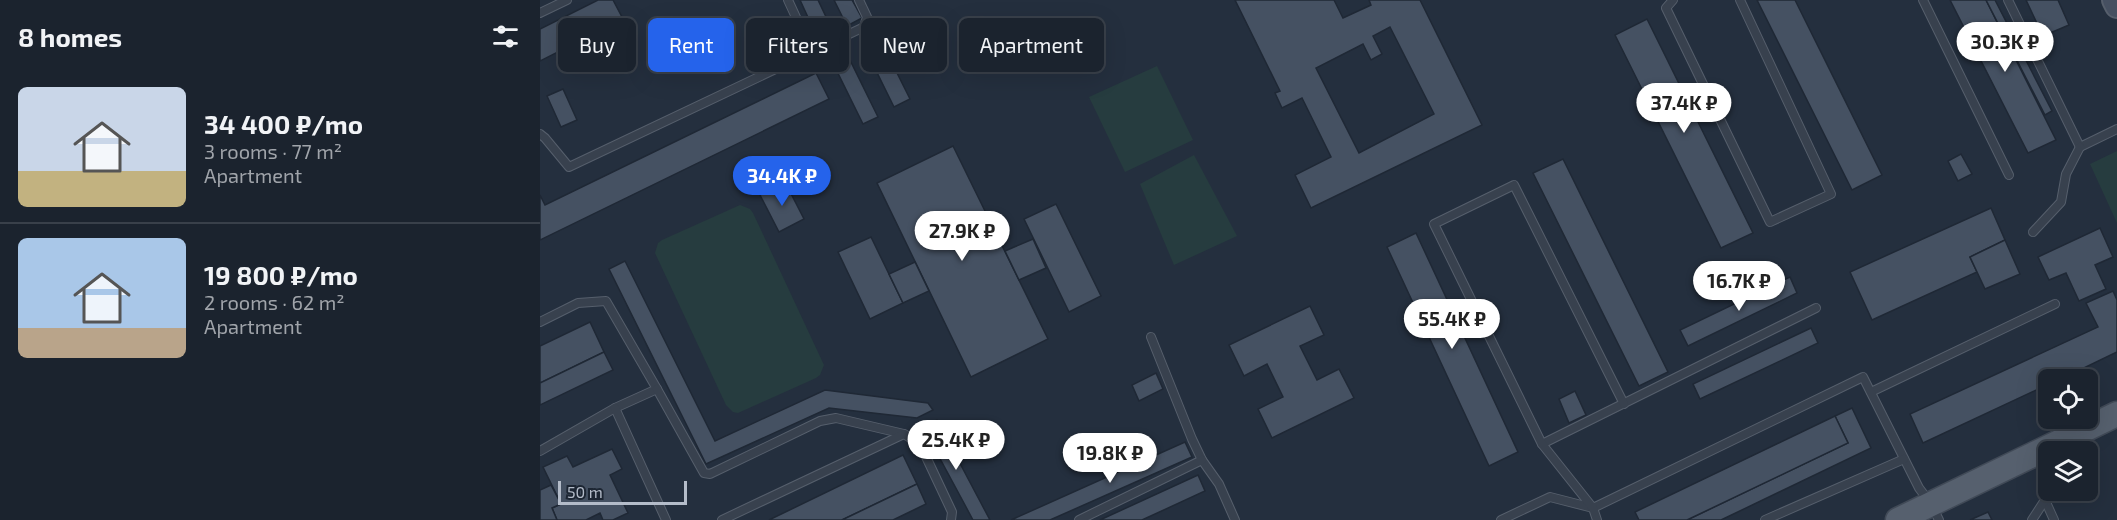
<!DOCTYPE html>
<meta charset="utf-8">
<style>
body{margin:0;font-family:"Exo 2",sans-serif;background:#242b36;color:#f1f3f6;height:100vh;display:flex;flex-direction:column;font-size:22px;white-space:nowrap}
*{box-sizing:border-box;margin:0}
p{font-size:20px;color:#a0a4aa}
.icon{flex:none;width:33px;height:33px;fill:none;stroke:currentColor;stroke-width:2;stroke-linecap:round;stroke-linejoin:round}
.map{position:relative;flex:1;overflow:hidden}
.panel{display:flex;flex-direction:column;background:#1b232e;width:540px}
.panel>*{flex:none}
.hud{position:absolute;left:18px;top:18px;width:570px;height:54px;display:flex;gap:12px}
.controls{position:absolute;left:1498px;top:369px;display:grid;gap:12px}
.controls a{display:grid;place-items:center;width:60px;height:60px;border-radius:9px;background:#1b232e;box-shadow:0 6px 24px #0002,0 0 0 2px #39404a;font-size:30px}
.scale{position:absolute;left:18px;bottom:15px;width:129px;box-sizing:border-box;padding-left:6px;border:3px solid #b4bcc9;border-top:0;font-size:16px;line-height:21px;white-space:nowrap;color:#b4bcc9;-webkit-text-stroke:4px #1d2633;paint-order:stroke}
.price{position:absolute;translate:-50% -51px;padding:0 14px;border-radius:21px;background:#fff;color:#222;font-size:20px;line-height:39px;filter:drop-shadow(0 2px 3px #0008)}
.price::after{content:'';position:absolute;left:50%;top:36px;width:18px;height:14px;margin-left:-9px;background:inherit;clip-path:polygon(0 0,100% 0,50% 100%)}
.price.selected{background:#2563eb;color:#fff}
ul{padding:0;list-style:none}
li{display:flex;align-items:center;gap:18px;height:150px;padding:0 18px}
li+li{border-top:2px solid #39404a}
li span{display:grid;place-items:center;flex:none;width:168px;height:120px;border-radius:9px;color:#555}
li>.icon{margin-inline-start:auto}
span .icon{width:72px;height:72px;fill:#fffc;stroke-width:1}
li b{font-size:26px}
h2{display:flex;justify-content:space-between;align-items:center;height:72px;padding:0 18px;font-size:26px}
.pill{padding:0 21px;border-radius:9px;background:#1b232e;box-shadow:0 6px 24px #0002,0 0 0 2px #39404a;font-size:21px;line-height:54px}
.pill.selected{background:#2563eb;color:#fff}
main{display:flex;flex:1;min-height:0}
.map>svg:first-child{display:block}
.green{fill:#263c3f}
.building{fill:#455162;stroke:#1f2835;stroke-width:1.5;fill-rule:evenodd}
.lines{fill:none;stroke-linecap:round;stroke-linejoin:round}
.lane-casing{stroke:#565f6c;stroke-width:10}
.secondary-casing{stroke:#565f6c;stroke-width:26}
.primary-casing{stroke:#414a57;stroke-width:27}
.lane{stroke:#38414e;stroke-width:8}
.secondary{stroke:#465061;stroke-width:22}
.primary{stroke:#56606e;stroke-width:24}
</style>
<main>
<section class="panel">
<h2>8 homes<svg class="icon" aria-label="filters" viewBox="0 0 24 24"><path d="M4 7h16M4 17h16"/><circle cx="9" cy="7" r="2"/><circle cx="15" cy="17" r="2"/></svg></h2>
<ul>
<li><span style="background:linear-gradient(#c9d6e8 70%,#c2b280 0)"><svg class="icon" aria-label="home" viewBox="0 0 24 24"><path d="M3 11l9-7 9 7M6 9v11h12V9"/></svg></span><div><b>34 400 ₽/mo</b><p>3 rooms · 77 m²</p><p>Apartment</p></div></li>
<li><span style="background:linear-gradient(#a9c7e8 75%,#b9a48a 0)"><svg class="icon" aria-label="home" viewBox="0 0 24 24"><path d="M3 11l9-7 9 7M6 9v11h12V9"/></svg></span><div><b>19 800 ₽/mo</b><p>2 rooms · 62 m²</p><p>Apartment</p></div></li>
</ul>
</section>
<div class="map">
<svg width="1577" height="520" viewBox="0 0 1577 520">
<rect width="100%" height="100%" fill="#242f3e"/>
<g class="green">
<path d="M617,66L653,140L585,172L549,97Z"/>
<path d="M1577,151V223L1550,164Z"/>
<path d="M654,155L697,236L634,265L600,184Z"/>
<path d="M200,205L210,209L213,213L284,365L280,375L276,378L198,413L193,412L186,405L115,253L118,243L122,240Z"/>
</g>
<g class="building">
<path d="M58,0H73L83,19L0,61V29Z"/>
<path d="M260,0H278L287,19L272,26Z"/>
<path d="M294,0H312L322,18L307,26Z"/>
<path d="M695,0H794L803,18L831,5L829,0H880L942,125L771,208L755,175L791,157L762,98L742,108L735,93L740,91ZM850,27L894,114L819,153L776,68L823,44L831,60L842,54L833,36Z"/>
<path d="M1217,0H1255L1342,175L1312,190Z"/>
<path d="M1410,0H1446L1516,140L1488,153Z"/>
<path d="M1446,0H1455L1512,111L1505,115Z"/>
<path d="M1486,0H1518L1529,25L1503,36Z"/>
<path d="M1107,19L1213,233L1181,248L1075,35Z"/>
<path d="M337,33L370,99L354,107L321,40Z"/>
<path d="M304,48L338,117L323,124L289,55Z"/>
<path d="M276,73L289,99L0,240V195L5,205Z"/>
<path d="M23,89L37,120L21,127L7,96Z"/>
<path d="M413,146L508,339L431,377L337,183Z"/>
<path d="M1421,154L1432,174L1418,181L1408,161Z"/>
<path d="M1023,159L1128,372L1099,386L993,173Z"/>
<path d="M245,182L264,219L239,232L220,195Z"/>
<path d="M516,204L561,296L529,312L484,219Z"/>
<path d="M1451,208L1465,240L1430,257L1437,272L1332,320L1310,272Z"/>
<path d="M1560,228L1573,257L1555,265L1566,289L1539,301L1526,273L1509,280L1498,257Z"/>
<path d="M876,233L978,452L949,466L847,247Z"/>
<path d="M331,237L363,303L330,319L298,252Z"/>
<path d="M493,239L506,268L479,280L465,251Z"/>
<path d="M1465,240L1480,274L1445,289L1430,257Z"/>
<path d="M85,261L175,441L285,390L388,403L393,410L377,418L289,408L166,464L69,269Z"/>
<path d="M375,262L389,291L363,303L349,274Z"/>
<path d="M1250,277L1257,293L1148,346L1140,330Z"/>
<path d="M1573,291L1577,300V352L1519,380H1509V384L1383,443L1370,414L1558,327L1546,303Z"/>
<path d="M770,306L784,335L760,346L777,380L799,369L814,398L732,438L718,409L743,397L727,364L704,376L689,345Z"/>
<path d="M50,322L64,352L0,383V346Z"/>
<path d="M1271,328L1278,343L1160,399L1153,384Z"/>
<path d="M64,352L73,370L0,405V383Z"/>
<path d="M616,373L623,389L599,401L592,385Z"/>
<path d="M1035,391L1046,415L1029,423L1019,399Z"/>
<path d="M1312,408L1331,448L1181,520H1147L1308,443L1295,416Z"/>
<path d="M1295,416L1308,443L1147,520H1099L1095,512Z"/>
<path d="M397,420L450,520H433L383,427Z"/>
<path d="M645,442L652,457L510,520H471Z"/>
<path d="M72,449L82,469L70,475L88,513L73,520H63L60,513L46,520H17L12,508L21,504L3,467L27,456L33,467Z"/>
<path d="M363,455L377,484L302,520H229Z"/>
<path d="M658,475L665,491L602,520H560Z"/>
<path d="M377,484L386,504L353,520H302Z"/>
<path d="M11,485L21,504L12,508L17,520H0V490Z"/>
<path d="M1448,512L1452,520H1430Z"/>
</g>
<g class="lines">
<defs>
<g id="lane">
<path d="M248,0L272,52"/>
<path d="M1133,0L1126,8L1230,222L1291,194L1200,0"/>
<path d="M1383,0L1469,175"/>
<path d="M1468,0L1540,147L1577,129"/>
<path d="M0,13L27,0"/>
<path d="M0,134L5,138L29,167L324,27L327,17L319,0"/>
<path d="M1493,232L1521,202L1526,174L1540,147"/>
<path d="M0,322L38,303L66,301L117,389L75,408L0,451"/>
<path d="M611,337L652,439L662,460L679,484L695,520"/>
<path d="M117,389L164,473L170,474L280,421L296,418L364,434"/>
<path d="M1331,392L1515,304"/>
<path d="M75,408L126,520"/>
<path d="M1002,444L1276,308"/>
<path d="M1504,454L1505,500L1514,520"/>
<path d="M182,520L364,434L380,444L412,512L411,520"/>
<path d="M539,520L662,460"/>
<path d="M961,520L1010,497L1053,508L1323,377L1379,488L1391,504L1399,520"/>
<path d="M1057,520L1053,508L1002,444L894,224L974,185L1084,404"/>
<path d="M1225,520L1364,459"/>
<path d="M1492,520L1505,500"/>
</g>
<path id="secondary" d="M1574,0L1577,6"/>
<path id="primary" d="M1358,520L1577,414"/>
</defs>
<use href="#lane" class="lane-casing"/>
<use href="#secondary" class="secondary-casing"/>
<use href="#primary" class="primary-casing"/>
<use href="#lane" class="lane"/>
<use href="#secondary" class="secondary"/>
<use href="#primary" class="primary"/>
</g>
</svg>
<div class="controls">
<a><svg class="icon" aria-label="locate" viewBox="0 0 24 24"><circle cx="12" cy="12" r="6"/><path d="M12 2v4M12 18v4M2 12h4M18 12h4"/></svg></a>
<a><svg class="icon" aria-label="layers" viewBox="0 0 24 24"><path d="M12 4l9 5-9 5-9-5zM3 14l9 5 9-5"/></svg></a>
</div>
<div class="scale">50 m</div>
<b class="price" style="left:1465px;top:73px">30.3K ₽</b>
<b class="price" style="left:1144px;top:134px">37.4K ₽</b>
<b class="price selected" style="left:242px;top:207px">34.4K ₽</b>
<b class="price" style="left:422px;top:262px">27.9K ₽</b>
<b class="price" style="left:1199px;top:312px">16.7K ₽</b>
<b class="price" style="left:912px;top:350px">55.4K ₽</b>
<b class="price" style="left:416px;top:471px">25.4K ₽</b>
<b class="price" style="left:570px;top:484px">19.8K ₽</b>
<div class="hud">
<a class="pill">Buy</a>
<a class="pill selected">Rent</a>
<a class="pill">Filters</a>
<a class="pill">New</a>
<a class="pill">Apartment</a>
</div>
</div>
</main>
